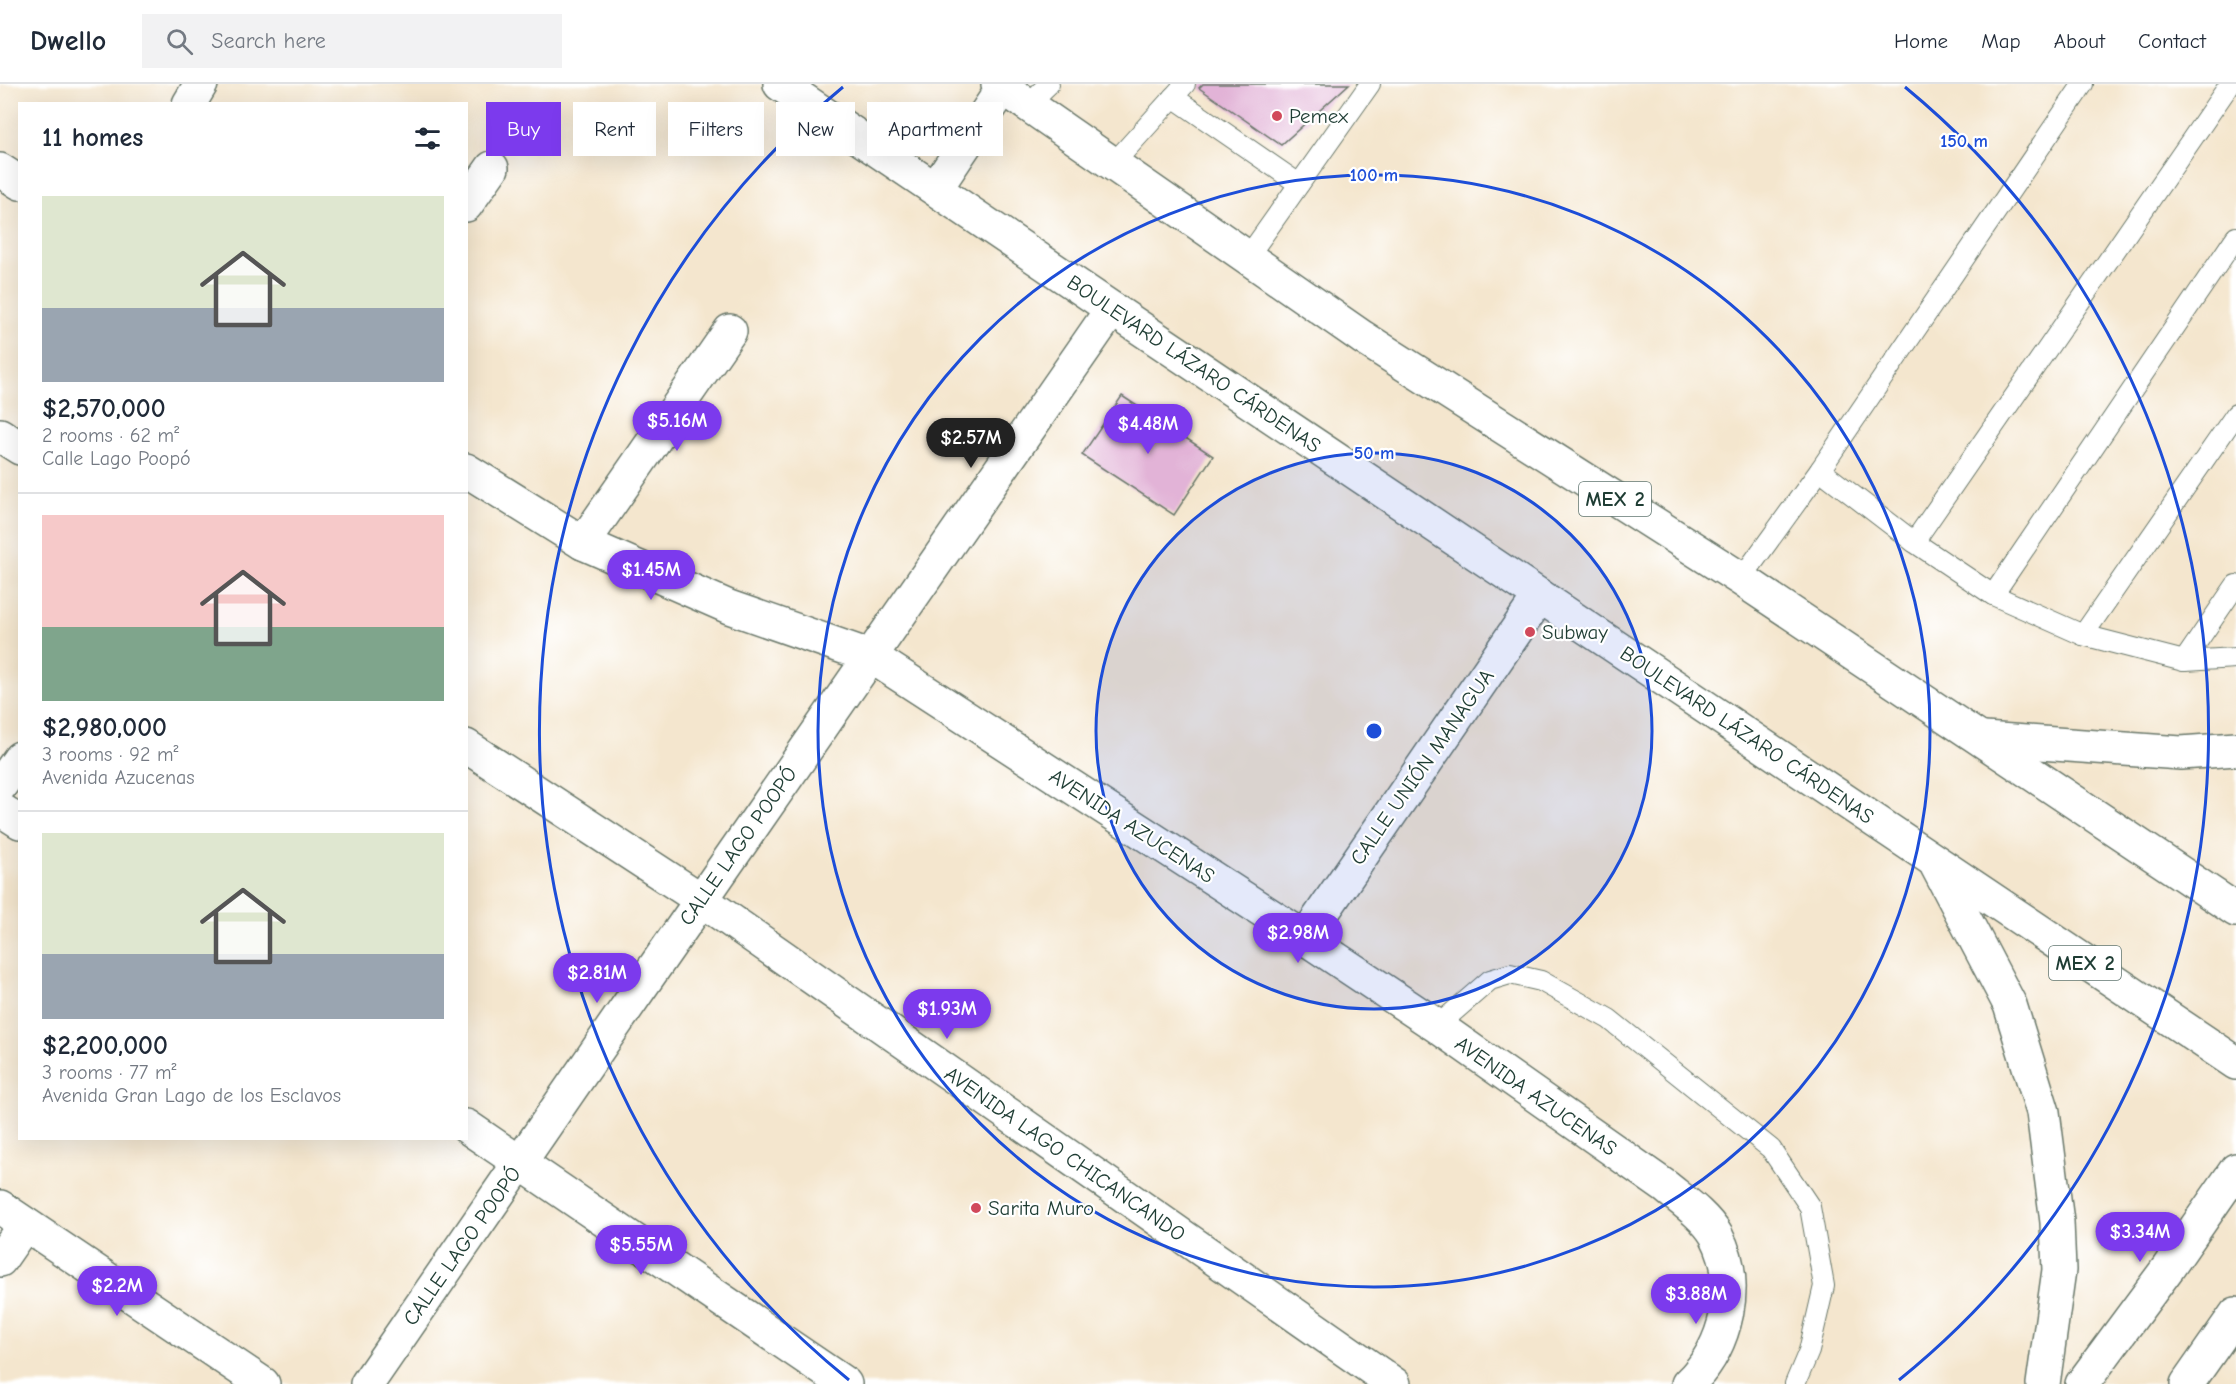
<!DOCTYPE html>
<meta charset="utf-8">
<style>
body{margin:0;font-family:"Comic Neue",sans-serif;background:#f2f2f3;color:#1f2937;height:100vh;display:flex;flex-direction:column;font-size:22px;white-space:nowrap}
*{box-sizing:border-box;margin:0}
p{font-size:20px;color:#747a83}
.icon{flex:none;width:33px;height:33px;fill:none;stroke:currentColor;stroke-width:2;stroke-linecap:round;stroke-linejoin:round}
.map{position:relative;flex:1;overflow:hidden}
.details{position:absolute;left:18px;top:18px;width:450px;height:1038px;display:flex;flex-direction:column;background:#fff;border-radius:0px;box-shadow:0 6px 24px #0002}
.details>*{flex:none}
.guide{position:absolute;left:486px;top:18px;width:570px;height:54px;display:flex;gap:12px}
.price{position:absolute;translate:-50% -51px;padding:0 14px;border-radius:21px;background:#7c3aed;color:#fff;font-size:20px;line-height:39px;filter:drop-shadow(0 2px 3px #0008)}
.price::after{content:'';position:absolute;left:50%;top:36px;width:18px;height:14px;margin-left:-9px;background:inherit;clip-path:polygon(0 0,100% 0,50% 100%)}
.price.active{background:#222;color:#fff}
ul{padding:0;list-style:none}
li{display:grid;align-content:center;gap:12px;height:318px;padding:0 24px}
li+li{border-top:2px solid #e0e1e3}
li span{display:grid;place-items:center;height:186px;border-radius:0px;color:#555}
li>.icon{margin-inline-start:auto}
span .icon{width:108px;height:108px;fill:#fffc;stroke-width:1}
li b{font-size:26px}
h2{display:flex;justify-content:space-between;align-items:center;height:72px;padding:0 24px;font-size:26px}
.tag{padding:0 21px;border-radius:0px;background:#fff;box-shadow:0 6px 24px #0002;font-size:21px;line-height:54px}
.tag.active{background:#7c3aed;color:#fff}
header{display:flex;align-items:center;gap:36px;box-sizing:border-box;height:84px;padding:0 30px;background:#fff;border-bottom:2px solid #e0e1e3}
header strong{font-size:28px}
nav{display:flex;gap:33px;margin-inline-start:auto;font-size:21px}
.search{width:420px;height:54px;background:#f2f2f3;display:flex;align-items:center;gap:15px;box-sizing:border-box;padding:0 21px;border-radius:0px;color:#747a83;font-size:22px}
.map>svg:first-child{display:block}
.building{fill:#e2b3d7}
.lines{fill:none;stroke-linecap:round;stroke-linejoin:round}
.service-casing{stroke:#6a786a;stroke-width:22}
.minor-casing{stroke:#6a786a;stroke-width:36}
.secondary-casing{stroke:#6a786a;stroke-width:36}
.trunk-casing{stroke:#6a786a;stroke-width:36}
.service{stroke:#fff;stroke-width:20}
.minor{stroke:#fff;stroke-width:33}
.secondary{stroke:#fff;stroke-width:33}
.trunk{stroke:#fff;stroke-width:33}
.ring{fill:none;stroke:#1d4ed8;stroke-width:3}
.poi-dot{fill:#d1495b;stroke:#fff;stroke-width:2}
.labels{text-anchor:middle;stroke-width:4.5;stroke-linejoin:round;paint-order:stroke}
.shield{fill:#fff;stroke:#627771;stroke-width:1.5}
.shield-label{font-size:20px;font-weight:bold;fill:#1f3d34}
.poi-label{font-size:21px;fill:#1f3d34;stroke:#fff;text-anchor:start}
.street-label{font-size:21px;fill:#1f3d34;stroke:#fff}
.centre{fill:#1d4ed8;stroke:#fff;stroke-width:3}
.ring-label{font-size:18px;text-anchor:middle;font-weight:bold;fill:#1d4ed8;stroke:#fff;stroke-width:4.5;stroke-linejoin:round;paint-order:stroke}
</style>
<header>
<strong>Dwello</strong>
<div class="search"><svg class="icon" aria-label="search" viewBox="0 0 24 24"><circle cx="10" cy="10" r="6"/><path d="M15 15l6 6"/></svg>Search here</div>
<nav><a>Home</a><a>Map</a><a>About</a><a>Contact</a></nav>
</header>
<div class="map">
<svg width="2236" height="1300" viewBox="0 0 2236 1300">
<rect width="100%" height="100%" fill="#fff"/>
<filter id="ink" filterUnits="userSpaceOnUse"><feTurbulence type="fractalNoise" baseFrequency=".0167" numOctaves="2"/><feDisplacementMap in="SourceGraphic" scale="12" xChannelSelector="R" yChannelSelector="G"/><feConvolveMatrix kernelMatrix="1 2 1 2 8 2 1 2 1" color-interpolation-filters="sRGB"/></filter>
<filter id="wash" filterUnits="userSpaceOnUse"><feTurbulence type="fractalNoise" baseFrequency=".008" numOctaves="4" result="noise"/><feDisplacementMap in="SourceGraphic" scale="24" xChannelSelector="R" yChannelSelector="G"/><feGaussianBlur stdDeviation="1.35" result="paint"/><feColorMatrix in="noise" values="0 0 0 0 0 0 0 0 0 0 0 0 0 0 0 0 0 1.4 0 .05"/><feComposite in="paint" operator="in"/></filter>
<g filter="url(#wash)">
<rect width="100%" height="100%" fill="#f4e6ce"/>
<g id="blocks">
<g class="building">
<path d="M1203,0H1349L1281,61L1199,4Z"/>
<path d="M1122,312L1213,372L1174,431L1082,371Z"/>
</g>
</g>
</g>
<g filter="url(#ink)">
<use href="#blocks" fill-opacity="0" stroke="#6a786a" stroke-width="1.5"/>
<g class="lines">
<defs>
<g id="service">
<path d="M1173,13L1299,100"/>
<path d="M1027,21L1049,0"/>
<path d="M1112,81L1185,0"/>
<path d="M1247,174L1370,0"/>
<path d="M1820,386L1914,458L1993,511L2083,551L2184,577L2236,574"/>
<path d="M1914,458L2230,0"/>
<path d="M1741,495L1820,386L2083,0"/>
<path d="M1993,511L2236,153"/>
<path d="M2083,551L2236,330"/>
<path d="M2184,577L2236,501"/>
<path d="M1437,942L1490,896L1510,890L1541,897L1609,935L1771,1065L1810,1123L1824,1202L1809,1267L1795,1300"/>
</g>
<g id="minor">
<path d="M189,20L201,0"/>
<path d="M0,86L20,99"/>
<path d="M466,121L492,84"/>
<path d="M0,351L20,364"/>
<path d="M466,386L583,459L729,523L872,573L1305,854L1437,942L1666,1103C1683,1117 1705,1132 1716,1151C1742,1200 1727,1263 1688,1300"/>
<path d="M583,459L730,247"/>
<path d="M466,662L700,815L1394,1300"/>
<path d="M0,702L20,674"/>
<path d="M0,725L20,738"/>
<path d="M1305,854L1540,512"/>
<path d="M466,1042L845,1300"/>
<path d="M0,1123L263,1300"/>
<path d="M0,1176L25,1140"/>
<path d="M367,1300C613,940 864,584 1112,225"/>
</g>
<g id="secondary">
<path d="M2082,1300L2168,1184L2236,1086"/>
<path d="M2187,1300L2236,1230"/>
</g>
<g id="trunk">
<path d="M780,0L1112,225L2236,979"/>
<path d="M998,0L1362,253L1741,495L2236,826"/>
<path d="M936,104L1003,4"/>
<path d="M1984,655L2181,669L2236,665"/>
<path d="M1937,782L2010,921L2043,1028L2057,1138L2059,1186L2043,1300"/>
</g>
</defs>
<use href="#service" class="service-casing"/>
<use href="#minor" class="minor-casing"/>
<use href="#secondary" class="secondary-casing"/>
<use href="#trunk" class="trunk-casing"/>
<use href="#service" class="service"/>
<use href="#minor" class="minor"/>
<use href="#secondary" class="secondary"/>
<use href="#trunk" class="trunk"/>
</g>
</g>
<circle cx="1374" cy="647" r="278" fill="#1d4ed8" fill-opacity=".12"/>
<g class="ring">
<circle cx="1374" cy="647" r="278"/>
<circle cx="1374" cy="647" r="556"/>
<path d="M849 1296A835 835 0 0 1 843 3M1905 3A835 835 0 0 1 1899 1296"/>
</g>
<g class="poi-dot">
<circle cx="1277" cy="32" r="6"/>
<circle cx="1530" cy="548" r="6"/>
<circle cx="976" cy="1124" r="6"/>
</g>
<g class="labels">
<g class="shield">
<rect x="1579" y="398" width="72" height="34" rx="4.5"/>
<rect x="2049" y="862" width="72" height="34" rx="4.5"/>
</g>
<g class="shield-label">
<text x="1615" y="422">MEX 2</text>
<text x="2085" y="886">MEX 2</text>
</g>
<g class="poi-label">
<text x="1289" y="39">Pemex</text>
<text x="1542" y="555">Subway</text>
<text x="988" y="1131">Sarita Muro</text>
</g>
<g class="street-label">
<text transform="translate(1194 280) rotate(34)" y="7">BOULEVARD LÁZARO CÁRDENAS</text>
<text transform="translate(1747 651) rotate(34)" y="7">BOULEVARD LÁZARO CÁRDENAS</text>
<text transform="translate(1422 683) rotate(-55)" y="7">CALLE UNIÓN MANAGUA</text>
<text transform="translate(1132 742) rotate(33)" y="7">AVENIDA AZUCENAS</text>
<text transform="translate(738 762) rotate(-55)" y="7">CALLE LAGO POOPÓ</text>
<text transform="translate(1536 1012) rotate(35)" y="7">AVENIDA AZUCENAS</text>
<text transform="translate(1065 1070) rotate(35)" y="7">AVENIDA LAGO CHICANCANDO</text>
<text transform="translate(462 1162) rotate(-55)" y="7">CALLE LAGO POOPÓ</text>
</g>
</g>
<circle cx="1374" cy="647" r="9" class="centre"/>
<g class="ring-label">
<text x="1964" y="63">150 m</text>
<text x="1374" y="97">100 m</text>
<text x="1374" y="375">50 m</text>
</g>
</svg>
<b class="price" style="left:677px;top:368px">$5.16M</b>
<b class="price" style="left:1148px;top:371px">$4.48M</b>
<b class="price active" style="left:971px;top:385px">$2.57M</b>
<b class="price" style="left:651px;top:517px">$1.45M</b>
<b class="price" style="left:1298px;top:880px">$2.98M</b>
<b class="price" style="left:597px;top:920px">$2.81M</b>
<b class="price" style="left:947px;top:956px">$1.93M</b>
<b class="price" style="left:2140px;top:1179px">$3.34M</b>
<b class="price" style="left:641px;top:1192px">$5.55M</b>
<b class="price" style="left:117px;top:1233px">$2.2M</b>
<b class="price" style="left:1696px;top:1241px">$3.88M</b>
<div class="guide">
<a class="tag active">Buy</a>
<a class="tag">Rent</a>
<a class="tag">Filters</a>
<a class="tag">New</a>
<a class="tag">Apartment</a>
</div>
<section class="details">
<h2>11 homes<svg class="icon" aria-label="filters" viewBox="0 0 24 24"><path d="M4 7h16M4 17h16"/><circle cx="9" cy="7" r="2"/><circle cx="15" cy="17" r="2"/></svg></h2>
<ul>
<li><span style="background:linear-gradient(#dfe7d0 60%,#9aa5b1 0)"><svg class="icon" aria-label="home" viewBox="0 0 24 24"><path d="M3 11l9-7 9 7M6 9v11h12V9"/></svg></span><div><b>$2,570,000</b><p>2 rooms · 62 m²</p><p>Calle Lago Poopó</p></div></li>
<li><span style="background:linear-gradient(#f6c9c9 60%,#7fa58c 0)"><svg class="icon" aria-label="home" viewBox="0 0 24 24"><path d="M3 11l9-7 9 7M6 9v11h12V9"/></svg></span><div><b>$2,980,000</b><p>3 rooms · 92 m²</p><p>Avenida Azucenas</p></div></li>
<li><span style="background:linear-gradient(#dfe7d0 65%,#9aa5b1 0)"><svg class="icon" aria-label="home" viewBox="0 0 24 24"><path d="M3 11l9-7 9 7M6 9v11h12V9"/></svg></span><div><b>$2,200,000</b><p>3 rooms · 77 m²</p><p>Avenida Gran Lago de los Esclavos</p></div></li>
</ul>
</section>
</div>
